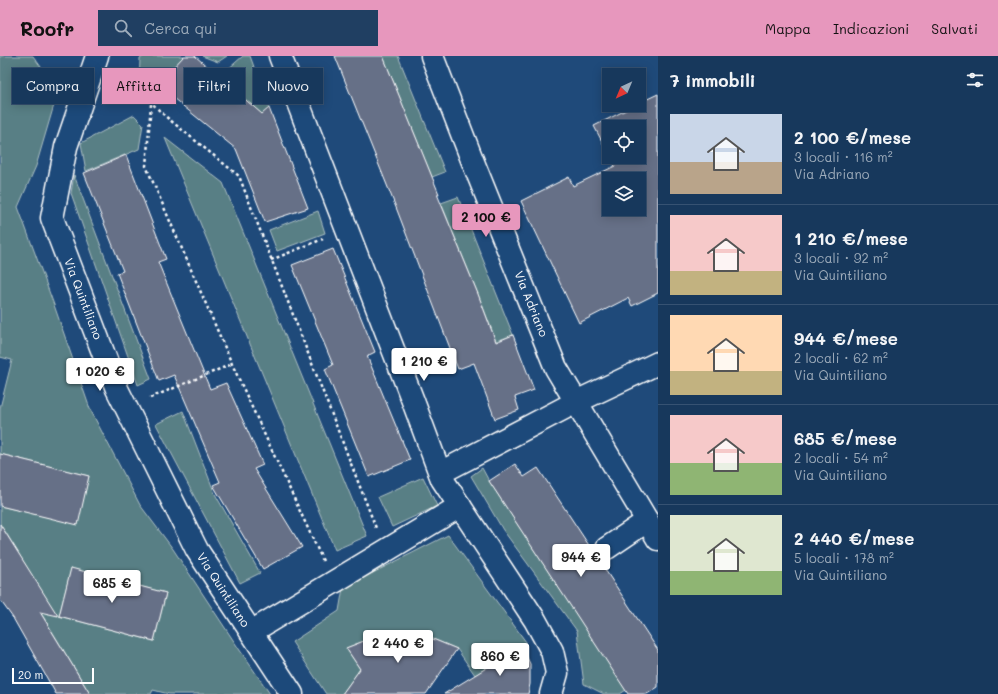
<!DOCTYPE html>
<html lang="it">
<meta charset="utf-8">
<style>
body{margin:0;font-family:Mali,sans-serif;background:#203f62;color:#f1f3f6;height:100vh;display:flex;flex-direction:column;font-size:15px;white-space:nowrap}
*{box-sizing:border-box;margin:0}
p{font-size:13px;color:#9eacbb}
.icon{flex:none;width:22px;height:22px;fill:none;stroke:currentColor;stroke-width:2;stroke-linecap:round;stroke-linejoin:round}
.map{position:relative;flex:1;overflow:hidden}
.drawer{display:flex;flex-direction:column;background:#17385c;width:340px}
.drawer>*{flex:none}
.hud{position:absolute;left:12px;top:12px;width:380px;height:36px;display:flex;gap:8px}
.needle{width:26px;rotate:224deg}
.buttons{position:absolute;left:602px;top:12px;display:grid;gap:8px}
.buttons a{display:grid;place-items:center;width:44px;height:44px;border-radius:0px;background:#17385c;box-shadow:0 2px 10px #0003,0 0 0 1px #365272;font-size:20px}
.scale{position:absolute;left:12px;bottom:10px;width:82px;box-sizing:border-box;padding-left:4px;border:2px solid #fff;border-top:0;font-size:11px;line-height:14px;white-space:nowrap;color:#fff;-webkit-text-stroke:3px #1f4a7a;paint-order:stroke}
.price{position:absolute;translate:-50% -34px;padding:0 9px;border-radius:4px;background:#fff;color:#222;font-size:13px;line-height:26px;filter:drop-shadow(0 1px 2px #0008)}
.price::after{content:'';position:absolute;left:50%;top:24px;width:12px;height:9px;margin-left:-6px;background:inherit;clip-path:polygon(0 0,100% 0,50% 100%)}
.price.active{background:#e797bd;color:#111}
ul{padding:0;list-style:none}
li{display:flex;align-items:center;gap:12px;height:100px;padding:0 12px}
li+li{border-top:1px solid #365272}
li span{display:grid;place-items:center;flex:none;width:112px;height:80px;border-radius:0px;color:#555}
li>.icon{margin-inline-start:auto}
span .icon{width:48px;height:48px;fill:#fffc;stroke-width:1}
li b{font-size:17px}
h2{display:flex;justify-content:space-between;align-items:center;height:48px;padding:0 12px;font-size:17px}
.chip{padding:0 14px;border-radius:0px;background:#17385c;box-shadow:0 2px 10px #0003,0 0 0 1px #365272;font-size:14px;line-height:36px}
.chip.active{background:#e797bd;color:#111}
header{display:flex;align-items:center;gap:24px;box-sizing:border-box;height:56px;padding:0 20px;background:#e797bd;color:#111}
header strong{font-size:19px}
nav{display:flex;gap:22px;margin-inline-start:auto;font-size:14px}
.search{width:280px;height:36px;background:#203f62;display:flex;align-items:center;gap:10px;box-sizing:border-box;padding:0 14px;border-radius:0px;color:#9eacbb;font-size:15px}
main{display:flex;flex:1;min-height:0}
.map>svg:first-child{display:block}
.green{fill:#587f85;stroke:#acbfc2;fill-rule:evenodd}
.building{fill:#666f87;stroke:#fff;fill-rule:evenodd}
.lines{fill:none;stroke-linecap:round;stroke-linejoin:round}
.minor-casing{stroke:#fff;stroke-width:25}
.path{stroke:#fff;stroke-width:2.5;stroke-dasharray:3 3;stroke-linecap:butt}
.minor{stroke:#1f4a7a;stroke-width:22}
.labels{text-anchor:middle;stroke-width:3.5;stroke-linejoin:round;paint-order:stroke}
.street-label{font-size:12px;fill:#fff;stroke:#1f4a7a}
</style>
<header>
<strong>Roofr</strong>
<div class="search"><svg class="icon" aria-label="search" viewBox="0 0 24 24"><circle cx="10" cy="10" r="6"/><path d="M15 15l6 6"/></svg>Cerca qui</div>
<nav><a>Mappa</a><a>Indicazioni</a><a>Salvati</a></nav>
</header>
<main>
<div class="map">
<svg width="658" height="638" viewBox="0 0 658 638">
<rect width="100%" height="100%" fill="#1f4a7a"/>
<filter id="ink" filterUnits="userSpaceOnUse"><feTurbulence type="fractalNoise" baseFrequency=".025" numOctaves="2"/><feDisplacementMap in="SourceGraphic" scale="8" xChannelSelector="R" yChannelSelector="G"/><feConvolveMatrix kernelMatrix="1 2 1 2 8 2 1 2 1" color-interpolation-filters="sRGB"/></filter>
<g filter="url(#ink)">
<g class="green">
<path d="M0,0H33L55,30L54,49L36,110L18,151L54,249L90,353L140,449L173,493L239,593L270,638H169L153,634L151,638H90L29,537L39,531L5,475L0,478V450L77,468L89,420L0,398V352L12,304L0,301ZM71,513L166,537L154,585L59,560Z"/>
<path d="M144,0H184L157,29H139L140,3Z"/>
<path d="M202,0H227L218,6Z"/>
<path d="M243,0H250L269,52L262,58L219,21Z"/>
<path d="M383,0H398L445,116L432,121Z"/>
<path d="M134,59L143,68L139,93L86,115L81,87Z"/>
<path d="M165,82L223,127L367,480L335,494Z"/>
<path d="M74,119L151,323L138,329L71,137Z"/>
<path d="M458,141L513,279L496,285L478,238L441,147Z"/>
<path d="M318,155L325,177L277,195L269,174Z"/>
<path d="M183,355L215,438L260,517L240,527L156,368Z"/>
<path d="M482,412L489,425L626,634L620,638H604L584,628L577,575L503,474L471,420Z"/>
<path d="M423,421L437,450L392,471L378,441Z"/>
<path d="M448,479L526,586L522,590L475,619L457,593L428,581L387,576L346,592L360,613L342,638H326L292,586L339,555L343,532Z"/>
</g>
<g class="building">
<path d="M184,0H195L262,58L269,52L308,152L265,166L236,93L157,29Z"/>
<path d="M335,0H383L439,138H437L478,238L496,286L513,279L534,334L515,341L519,354L495,363L474,307L458,313L397,154Z"/>
<path d="M658,38V237L632,250L628,242L579,267L521,145L569,121L573,130L615,110L610,101H639V71H609V99L594,70L636,49H639V47ZM609,123H639V153H609Z"/>
<path d="M126,99L166,203L158,206L210,333L226,327L263,409L254,413L302,491L263,513L213,429L220,426L174,319L159,325L117,217L123,215L84,117Z"/>
<path d="M333,193L375,296L367,300L410,404L369,421L325,313L333,309L292,209Z"/>
<path d="M0,398L89,420L78,469L0,450Z"/>
<path d="M515,408L524,421L538,412L658,594V631L647,638H628L489,425Z"/>
<path d="M0,468L58,560L40,556L90,638H56L13,562L0,544Z"/>
<path d="M71,512L166,537L154,585L59,560Z"/>
<path d="M387,576L428,581L457,593L426,638H342L360,613L346,592Z"/>
<path d="M522,590L530,608V628L528,638H444Z"/>
</g>
<g class="lines">
<defs>
<g id="minor">
<path d="M97,0L66,91L52,162L117,333L197,494L292,638"/>
<path d="M280,0L413,345L442,423L535,564L552,595L557,617L551,638"/>
<path d="M432,0L471,101L556,312L658,483"/>
<path d="M440,417L576,346L658,307"/>
<path d="M607,492L647,465"/>
<path d="M251,576L460,450"/>
</g>
</defs>
<use href="#minor" class="minor-casing"/>
<g class="path">
<path d="M119,15L165,60L239,120L376,472"/>
<path d="M151,48L146,110L232,308L323,505"/>
<path d="M271,204L323,183"/>
<path d="M150,342L232,308"/>
</g>
<use href="#minor" class="minor"/>
</g>
</g>
<g class="labels">
<g class="street-label">
<text transform="translate(83 243) rotate(69)" y="4">Via Quintiliano</text>
<text transform="translate(531 248) rotate(68)" y="4">Via Adriano</text>
<text transform="translate(223 534) rotate(57)" y="4">Via Quintiliano</text>
</g>
</g>
</svg>
<div class="buttons">
<a><svg class="needle" viewBox="-14 -14 28 28"><path d="M0-13l5 13h-10z" fill="#e53935"/><path d="M0 13l5-13h-10z" fill="#9eacbb"/></svg></a>
<a><svg class="icon" aria-label="locate" viewBox="0 0 24 24"><circle cx="12" cy="12" r="6"/><path d="M12 2v4M12 18v4M2 12h4M18 12h4"/></svg></a>
<a><svg class="icon" aria-label="layers" viewBox="0 0 24 24"><path d="M12 4l9 5-9 5-9-5zM3 14l9 5 9-5"/></svg></a>
</div>
<div class="scale">20 m</div>
<b class="price active" style="left:486px;top:182px">2 100 €</b>
<b class="price" style="left:424px;top:326px">1 210 €</b>
<b class="price" style="left:100px;top:336px">1 020 €</b>
<b class="price" style="left:581px;top:522px">944 €</b>
<b class="price" style="left:112px;top:548px">685 €</b>
<b class="price" style="left:398px;top:608px">2 440 €</b>
<b class="price" style="left:500px;top:621px">860 €</b>
<div class="hud">
<a class="chip">Compra</a>
<a class="chip active">Affitta</a>
<a class="chip">Filtri</a>
<a class="chip">Nuovo</a>
</div>
</div>
<section class="drawer">
<h2>7 immobili<svg class="icon" aria-label="filters" viewBox="0 0 24 24"><path d="M4 7h16M4 17h16"/><circle cx="9" cy="7" r="2"/><circle cx="15" cy="17" r="2"/></svg></h2>
<ul>
<li><span style="background:linear-gradient(#c9d6e8 60%,#b9a48a 0)"><svg class="icon" aria-label="home" viewBox="0 0 24 24"><path d="M3 11l9-7 9 7M6 9v11h12V9"/></svg></span><div><b>2 100 €/mese</b><p>3 locali · 116 m²</p><p>Via Adriano</p></div></li>
<li><span style="background:linear-gradient(#f6c9c9 70%,#c2b280 0)"><svg class="icon" aria-label="home" viewBox="0 0 24 24"><path d="M3 11l9-7 9 7M6 9v11h12V9"/></svg></span><div><b>1 210 €/mese</b><p>3 locali · 92 m²</p><p>Via Quintiliano</p></div></li>
<li><span style="background:linear-gradient(#ffd9b3 70%,#c2b280 0)"><svg class="icon" aria-label="home" viewBox="0 0 24 24"><path d="M3 11l9-7 9 7M6 9v11h12V9"/></svg></span><div><b>944 €/mese</b><p>2 locali · 62 m²</p><p>Via Quintiliano</p></div></li>
<li><span style="background:linear-gradient(#f6c9c9 60%,#8fb573 0)"><svg class="icon" aria-label="home" viewBox="0 0 24 24"><path d="M3 11l9-7 9 7M6 9v11h12V9"/></svg></span><div><b>685 €/mese</b><p>2 locali · 54 m²</p><p>Via Quintiliano</p></div></li>
<li><span style="background:linear-gradient(#dfe7d0 70%,#8fb573 0)"><svg class="icon" aria-label="home" viewBox="0 0 24 24"><path d="M3 11l9-7 9 7M6 9v11h12V9"/></svg></span><div><b>2 440 €/mese</b><p>5 locali · 178 m²</p><p>Via Quintiliano</p></div></li>
</ul>
</section>
</main>
